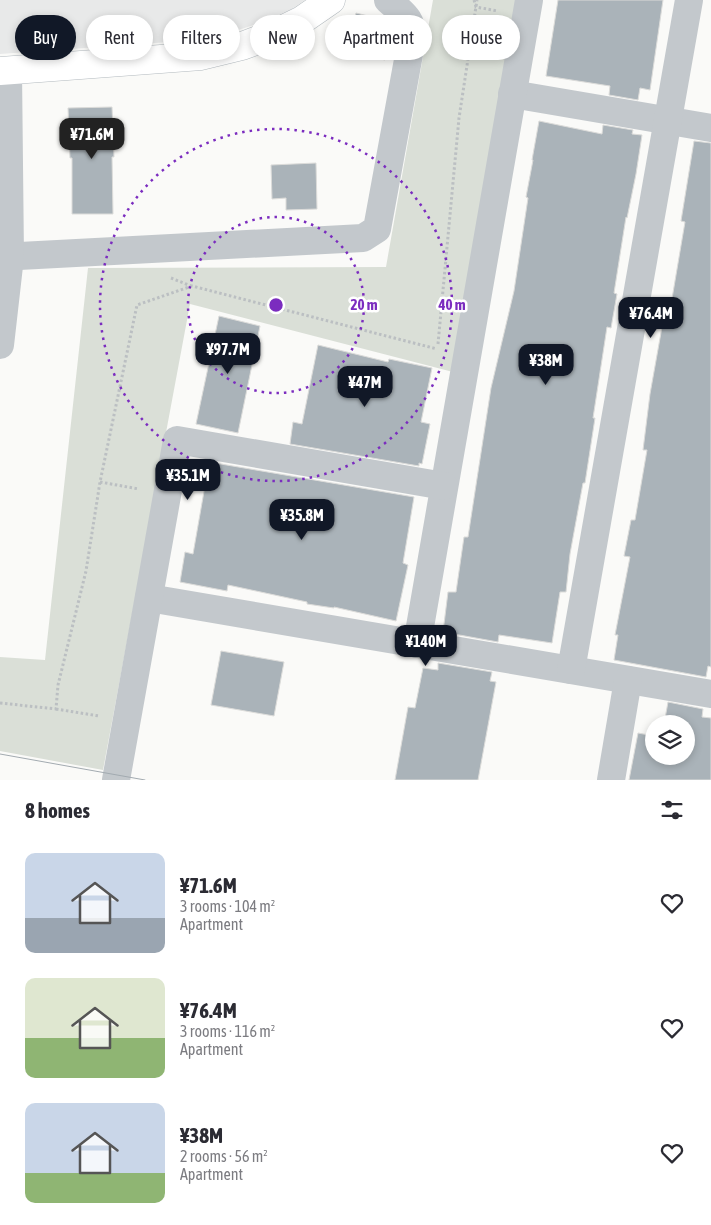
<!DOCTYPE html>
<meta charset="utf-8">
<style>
body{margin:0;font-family:"Asap Condensed",sans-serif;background:#f7f7f7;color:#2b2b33;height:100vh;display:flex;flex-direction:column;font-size:19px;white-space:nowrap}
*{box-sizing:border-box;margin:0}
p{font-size:16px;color:#7c7c81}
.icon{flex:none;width:28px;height:28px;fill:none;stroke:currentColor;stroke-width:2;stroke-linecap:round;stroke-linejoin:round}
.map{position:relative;height:780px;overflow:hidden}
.sheet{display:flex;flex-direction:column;background:#fff;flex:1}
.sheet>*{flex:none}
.banner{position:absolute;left:15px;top:15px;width:681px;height:45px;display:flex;gap:10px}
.controls{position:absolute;left:645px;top:715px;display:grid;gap:10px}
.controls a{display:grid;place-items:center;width:50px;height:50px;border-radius:50%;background:#fff;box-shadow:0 2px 8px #0003;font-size:25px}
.price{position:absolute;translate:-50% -42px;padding:0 11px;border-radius:10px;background:#111827;color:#fff;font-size:16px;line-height:32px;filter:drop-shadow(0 1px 2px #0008)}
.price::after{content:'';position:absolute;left:50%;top:30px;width:15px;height:11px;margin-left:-8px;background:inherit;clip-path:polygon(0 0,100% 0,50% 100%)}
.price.on{background:#222;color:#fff}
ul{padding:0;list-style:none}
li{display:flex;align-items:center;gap:15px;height:125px;padding:0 25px}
li span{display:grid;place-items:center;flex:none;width:140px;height:100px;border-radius:10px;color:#555}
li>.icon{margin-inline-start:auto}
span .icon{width:60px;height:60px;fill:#fffc;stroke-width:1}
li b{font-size:21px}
h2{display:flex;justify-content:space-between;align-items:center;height:60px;padding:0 25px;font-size:21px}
.chip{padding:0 18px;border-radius:22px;background:#fff;box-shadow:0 2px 8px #0003;font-size:18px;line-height:45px}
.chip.on{background:#111827;color:#fff}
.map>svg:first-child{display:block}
.built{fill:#e8e9e9}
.green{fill:#dadfd7}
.building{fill:#aab3b9;stroke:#dcdcda}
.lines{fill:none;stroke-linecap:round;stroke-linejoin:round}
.secondary-casing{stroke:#b3babf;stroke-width:29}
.path{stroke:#bbbfc2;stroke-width:3;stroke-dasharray:2.5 2.5;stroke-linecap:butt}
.street{stroke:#c3c8cc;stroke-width:28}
.secondary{stroke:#fff;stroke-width:28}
.tram{stroke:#a2aab0;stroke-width:1}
.ring{fill:none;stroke:#7b2cbf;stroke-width:2.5;stroke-dasharray:2.5 5}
.centre{fill:#7b2cbf;stroke:#fff;stroke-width:2.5}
.ring-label{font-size:15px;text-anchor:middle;font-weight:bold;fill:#7b2cbf;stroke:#fff;stroke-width:5;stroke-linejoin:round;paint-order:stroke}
</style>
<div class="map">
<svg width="711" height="780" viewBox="0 0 711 780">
<rect width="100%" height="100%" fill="#fafaf8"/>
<path class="built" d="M0,0H305L292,9L260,23L235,31L197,40L0,54Z"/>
<path class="green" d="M433,0H519L453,372L190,304L103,770L0,751V657L45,660L88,268L386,267Z"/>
<g class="building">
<path d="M558,0H663L650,90L640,88L638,100L609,95L610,86L546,76Z"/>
<path d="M356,13L388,21L393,25L385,60L346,51Z"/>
<path d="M112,107L114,157H112L113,214H72V158H70L68,108Z"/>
<path d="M539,121L602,134L603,125L633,130L632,134L642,135L636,174L627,218L626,217L614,293L617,294L611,328L607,327L593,418H595L585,483H583L570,554L566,592H560L552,643L499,635L498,642L443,632L448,592H456L464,537H468L491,388L514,291L528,198L526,197L533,160H532Z"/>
<path d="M694,141L711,143V667L708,666L706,677L614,660L618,635H615L630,557L624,556L631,520H635L647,450H643L650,394L662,327L667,328L685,222L681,221Z"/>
<path d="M316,163L317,209L286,210V198L272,199L271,165Z"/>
<path d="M219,316L260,326L238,433L196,424Z"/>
<path d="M318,345L388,362L389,359L432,368L421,422L430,424L422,464L419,463V466L290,444L293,422L302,424Z"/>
<path d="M215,463L414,497L403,563L408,565L396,621L334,607V608L307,604V602L228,585L227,591L180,582L185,552L193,554L206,480L212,481Z"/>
<path d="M221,651L284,662L274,716L211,705Z"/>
<path d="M438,663L492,672L490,681L496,682L478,780H395L408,707L415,708L423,668L438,670Z"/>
<path d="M668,702L703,709L702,717L711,718V780H629L638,733L654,736V756H686V724H664Z"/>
</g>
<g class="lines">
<defs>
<path id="secondary" d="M0,71L201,56L242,46L271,35L302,20L331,0"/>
</defs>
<use href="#secondary" class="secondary-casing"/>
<g class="path">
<path d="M474,0L476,7L498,11"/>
<path d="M171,278L191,286"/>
<path d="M438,344L459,118L477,0"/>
<path d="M100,482L139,489"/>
<path d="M0,703L56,709L58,685L86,571L100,482L137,305L192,286L437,349"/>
<path d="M56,709L99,716"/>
</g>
<g class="street">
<path d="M512,94L711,128"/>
<path d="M0,257L363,238L377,229L412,38C413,18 402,13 388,0"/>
<path d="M0,345L10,257L8,71"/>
<path d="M149,598L711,694"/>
<path d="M417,644L529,0"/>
<path d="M571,670L689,0"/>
<path d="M116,780L177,440L444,486"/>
<path d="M611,780L628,680"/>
</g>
<use href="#secondary" class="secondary"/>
<path class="tram" d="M0,754L145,780"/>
</g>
<g class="ring">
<circle cx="276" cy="305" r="88"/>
<circle cx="276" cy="305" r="176"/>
</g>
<circle cx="276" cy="305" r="8" class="centre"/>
<g class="ring-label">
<text x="364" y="310">20 m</text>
<text x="452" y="310">40 m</text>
</g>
</svg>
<div class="controls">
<a><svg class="icon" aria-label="layers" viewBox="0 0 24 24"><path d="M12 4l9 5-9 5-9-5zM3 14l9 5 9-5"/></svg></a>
</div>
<b class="price on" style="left:92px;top:160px">¥71.6M</b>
<b class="price" style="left:651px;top:339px">¥76.4M</b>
<b class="price" style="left:228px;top:375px">¥97.7M</b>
<b class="price" style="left:546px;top:386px">¥38M</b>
<b class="price" style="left:365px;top:408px">¥47M</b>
<b class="price" style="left:188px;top:501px">¥35.1M</b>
<b class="price" style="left:302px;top:541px">¥35.8M</b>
<b class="price" style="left:426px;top:667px">¥140M</b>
<div class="banner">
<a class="chip on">Buy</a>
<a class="chip">Rent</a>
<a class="chip">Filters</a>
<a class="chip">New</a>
<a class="chip">Apartment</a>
<a class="chip">House</a>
</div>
</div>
<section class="sheet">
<h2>8 homes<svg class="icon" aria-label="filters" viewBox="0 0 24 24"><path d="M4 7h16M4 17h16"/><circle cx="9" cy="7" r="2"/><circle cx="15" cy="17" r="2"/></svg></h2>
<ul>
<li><span style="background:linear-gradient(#c9d6e8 65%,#9aa5b1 0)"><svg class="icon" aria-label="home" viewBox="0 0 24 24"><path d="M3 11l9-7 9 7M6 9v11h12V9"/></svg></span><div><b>¥71.6M</b><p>3 rooms · 104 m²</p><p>Apartment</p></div><svg class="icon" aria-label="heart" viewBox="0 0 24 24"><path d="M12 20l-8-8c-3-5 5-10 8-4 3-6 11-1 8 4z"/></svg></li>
<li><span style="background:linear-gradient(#dfe7d0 60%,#8fb573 0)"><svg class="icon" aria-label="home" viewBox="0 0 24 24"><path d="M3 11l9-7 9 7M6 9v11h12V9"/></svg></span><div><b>¥76.4M</b><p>3 rooms · 116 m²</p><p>Apartment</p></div><svg class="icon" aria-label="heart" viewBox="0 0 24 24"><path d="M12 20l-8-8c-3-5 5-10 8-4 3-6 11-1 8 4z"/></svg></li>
<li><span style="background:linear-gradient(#c9d6e8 70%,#8fb573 0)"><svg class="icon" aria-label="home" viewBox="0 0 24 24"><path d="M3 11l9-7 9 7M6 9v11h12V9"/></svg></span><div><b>¥38M</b><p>2 rooms · 56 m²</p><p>Apartment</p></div><svg class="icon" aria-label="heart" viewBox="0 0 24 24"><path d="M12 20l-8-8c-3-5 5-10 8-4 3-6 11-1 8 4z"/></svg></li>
</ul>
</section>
